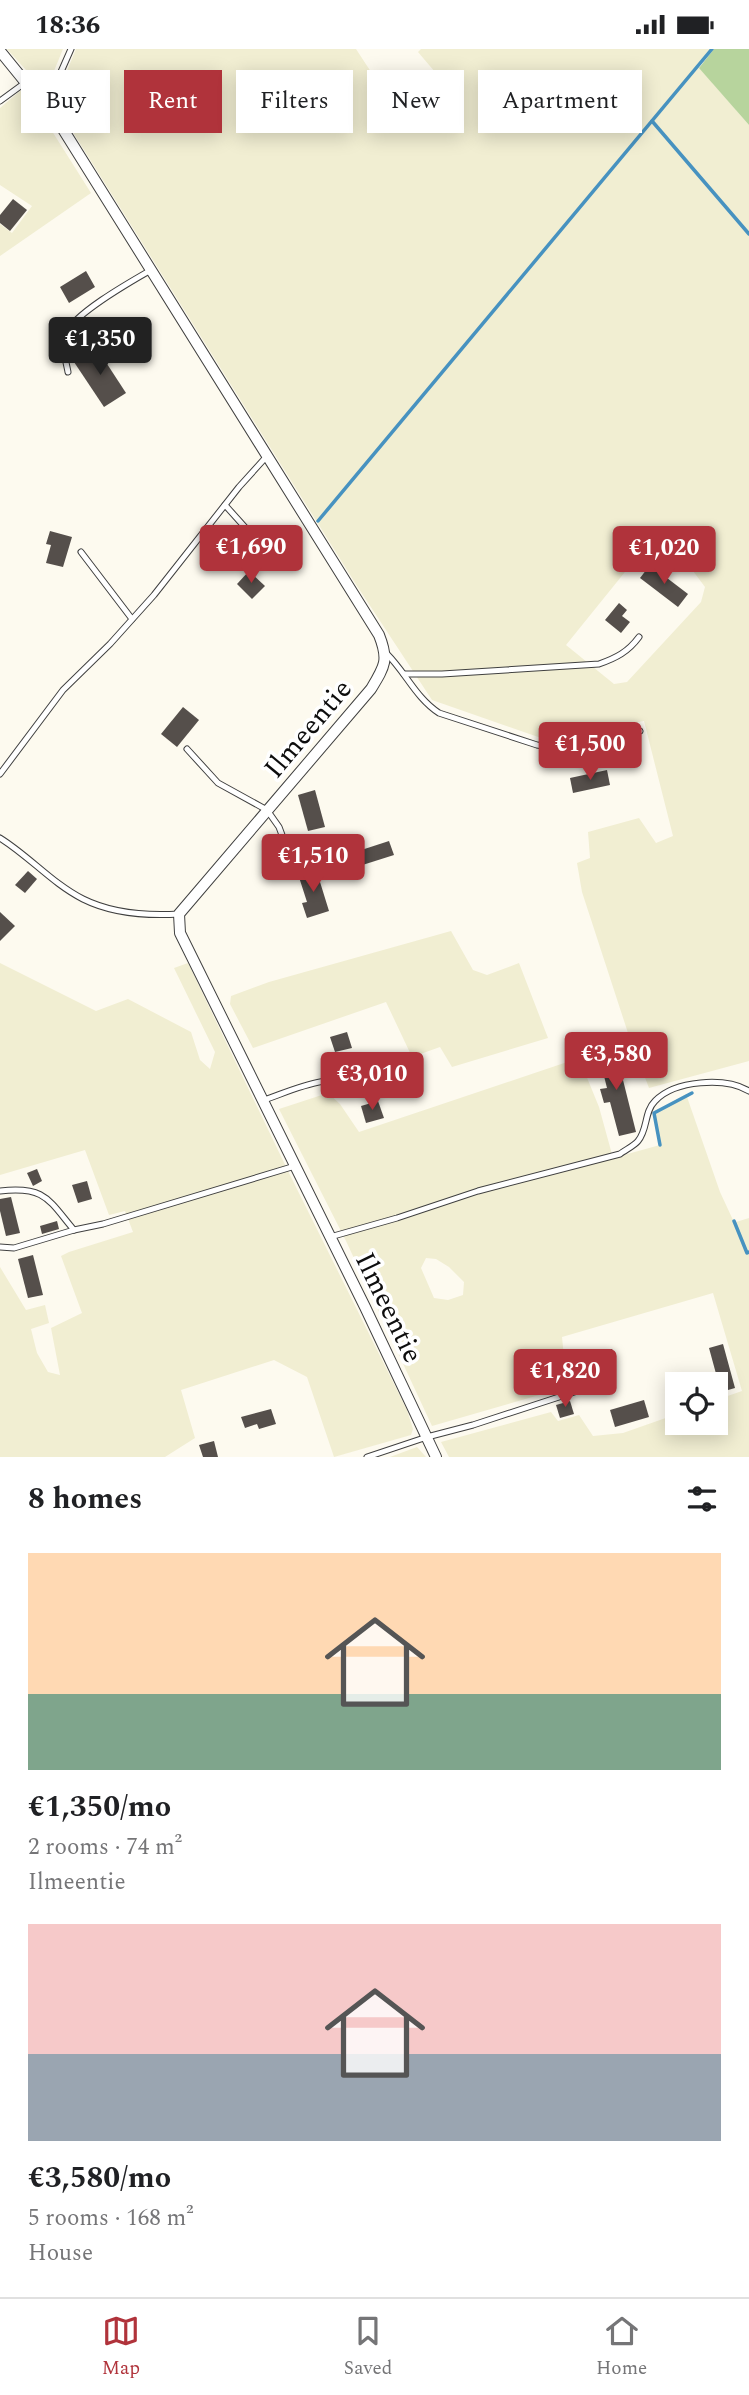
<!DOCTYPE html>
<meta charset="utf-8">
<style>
body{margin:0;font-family:Spectral,serif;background:#f2f2f2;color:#202124;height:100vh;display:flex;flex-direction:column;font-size:26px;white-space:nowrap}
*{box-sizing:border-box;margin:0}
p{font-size:23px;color:#757577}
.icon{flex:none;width:38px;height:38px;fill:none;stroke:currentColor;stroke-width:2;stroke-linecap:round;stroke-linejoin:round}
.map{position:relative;height:1408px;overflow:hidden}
.side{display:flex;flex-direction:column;background:#fff;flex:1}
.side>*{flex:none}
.top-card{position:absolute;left:21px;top:21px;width:707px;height:63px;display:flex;gap:14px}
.buttons{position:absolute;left:665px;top:1323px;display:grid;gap:14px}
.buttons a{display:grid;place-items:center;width:63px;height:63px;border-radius:0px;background:#fff;box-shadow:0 4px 18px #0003;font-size:35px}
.price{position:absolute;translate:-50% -60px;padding:0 16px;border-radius:7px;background:#b0333b;color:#fff;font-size:23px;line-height:46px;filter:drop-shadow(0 2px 4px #0008)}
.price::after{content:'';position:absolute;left:50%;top:42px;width:21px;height:16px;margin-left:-10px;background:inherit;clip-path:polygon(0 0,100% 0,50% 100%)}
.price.current{background:#222;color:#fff}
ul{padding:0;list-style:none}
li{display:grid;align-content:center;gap:14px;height:371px;padding:0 28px}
li span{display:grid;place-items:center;height:217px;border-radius:0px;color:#555}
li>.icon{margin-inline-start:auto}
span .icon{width:126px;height:126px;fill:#fffc;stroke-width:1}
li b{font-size:30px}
h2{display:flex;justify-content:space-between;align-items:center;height:84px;padding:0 28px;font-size:30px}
.pill{padding:0 24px;border-radius:0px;background:#fff;box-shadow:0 4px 18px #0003;font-size:24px;line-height:63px}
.pill.current{background:#b0333b;color:#fff}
.status{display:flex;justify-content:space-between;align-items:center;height:49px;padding:0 35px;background:#fff;direction:ltr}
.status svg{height:19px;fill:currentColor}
.dock{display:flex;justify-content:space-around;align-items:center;height:98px;border-top:2px solid #e0e0e0;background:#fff;font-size:19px;color:#757577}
.dock a{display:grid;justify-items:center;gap:4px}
.dock .current{color:#b0333b}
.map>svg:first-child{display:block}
.farmland{fill:#f1eed2;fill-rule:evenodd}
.forest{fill:#b7d49d}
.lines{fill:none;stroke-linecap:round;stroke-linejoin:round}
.stream{stroke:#4792c0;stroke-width:3.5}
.building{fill:#554f4b}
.lane-casing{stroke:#404040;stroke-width:7}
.street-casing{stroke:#404040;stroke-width:12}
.lane{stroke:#fff;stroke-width:5}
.street{stroke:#fff;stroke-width:10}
.labels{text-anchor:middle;stroke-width:7;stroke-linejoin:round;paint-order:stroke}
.street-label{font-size:28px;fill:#0d0d0d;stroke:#fff}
</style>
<div class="status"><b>18:36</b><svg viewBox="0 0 49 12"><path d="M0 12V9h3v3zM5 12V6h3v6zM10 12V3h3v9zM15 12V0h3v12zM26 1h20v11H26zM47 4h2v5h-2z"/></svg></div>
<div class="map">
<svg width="749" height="1408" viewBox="0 0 749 1408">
<rect width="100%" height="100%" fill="#fdfaef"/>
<g class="farmland">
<path d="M7,0H63L54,22L45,33L36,32Z"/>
<path d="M76,0H356L375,29H406L416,38L435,23L418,3L421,0H712L698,17L749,76V1012L649,1039L628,984L582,843L577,814L590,809L588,783L639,769L656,794L673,787L644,672L544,690L432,651L357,537L54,53ZM650,492L684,510L705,538L701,553L627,633L614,635L566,596Z"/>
<path d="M20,42L28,44L91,144L0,207V175L12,184L32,157L0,136V59Z"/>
<path d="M451,882L473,921L487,926L519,914L548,989L452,1018L440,998L412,1008L386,953L253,999L230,955L231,947L269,933Z"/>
<path d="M0,914L96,962L128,950L191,983L200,1011L210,1020L215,1003L174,919L188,914L289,1124L407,1361L413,1380L411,1386L334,1408L307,1328L274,1311L181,1341L195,1389L165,1408H0V1218L26,1261L45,1256L49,1274L31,1280L37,1304L48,1323L60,1326L51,1279L82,1264L61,1207L69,1203L133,1183L125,1162L109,1166L85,1101L0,1126Z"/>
<path d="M579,1009L599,1058L613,1109L660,1096L654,1064L686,1045L720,1143L733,1171L736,1173L749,1169V1408H449L441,1393L551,1363L558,1372L579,1366L593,1387L623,1384L677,1365V1374H716V1351L742,1342L713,1244L562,1288L567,1338L432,1377L346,1192L279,1060L328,1044L340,1055L359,1083ZM426,1209L436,1210L449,1218L464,1233L463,1246L448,1251L434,1249L421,1219Z"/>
<path d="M417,1398L426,1408H390Z"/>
</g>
<path class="forest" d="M714,0H749V76L699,19Z"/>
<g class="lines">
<g class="stream">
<path d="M652,72L749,185"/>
<path d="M318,472L712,0"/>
<path d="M660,1096L654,1064L692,1044"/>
<path d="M734,1172L747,1204L749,1203"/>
</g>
</g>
<g class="building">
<path d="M13,150L27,161L10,182L0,174V166Z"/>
<path d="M86,222L95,238L69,254L60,238Z"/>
<path d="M96,298L126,344L104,358L74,313Z"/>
<path d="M50,482L72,488L63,518L46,514L51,496L46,495Z"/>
<path d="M650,516L688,545L678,558L640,529Z"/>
<path d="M249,522L265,537L252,550L237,535Z"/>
<path d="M619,554L627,561L622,567L630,573L621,584L605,571Z"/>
<path d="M183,658L199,671L177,698L161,685Z"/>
<path d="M607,721L610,736L573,744L570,729Z"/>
<path d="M315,741L325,778L308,782L298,746Z"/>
<path d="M389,792L394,806L353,819L349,805Z"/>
<path d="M316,820L329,862L307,869L302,854L307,853L298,825Z"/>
<path d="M28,822L37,830L25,844L15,836Z"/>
<path d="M0,863L15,877L0,892Z"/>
<path d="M347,983L352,999L335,1003L330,988Z"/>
<path d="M615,999L636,1083L619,1087L610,1053L604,1054L600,1040L607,1039L598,1003Z"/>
<path d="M397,1022L402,1042L390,1045L385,1025Z"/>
<path d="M378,1052L384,1069L366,1074L361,1057Z"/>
<path d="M37,1120L42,1132L33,1137L27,1124Z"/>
<path d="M87,1132L92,1150L78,1154L72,1136Z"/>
<path d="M11,1148L20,1184L6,1187L0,1162V1150Z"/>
<path d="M57,1172L59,1180L42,1185L40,1177Z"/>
<path d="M33,1206L43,1246L28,1249L18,1210Z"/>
<path d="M723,1295L735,1339L721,1343L709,1299Z"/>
<path d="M612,1300L616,1314L597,1319L593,1305Z"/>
<path d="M644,1351L649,1368L615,1378L610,1361Z"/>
<path d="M570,1352L574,1365L560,1369L556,1356Z"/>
<path d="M271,1360L276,1375L259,1380L257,1375L245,1379L241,1368Z"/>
<path d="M214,1392L218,1408H203L199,1396Z"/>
</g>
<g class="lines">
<defs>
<g id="lane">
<path d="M0,52L26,33"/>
<path d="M42,52L60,25L71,0"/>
<path d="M68,323C66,312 61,297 65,286C73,265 130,233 151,221"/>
<path d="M225,456L260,495L261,502L254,513"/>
<path d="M81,503L132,570"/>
<path d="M387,605C406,624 416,649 439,664L537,696C572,704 606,690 640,682"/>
<path d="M404,625H442L599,615C616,609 628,603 639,588"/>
<path d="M187,700L218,734L267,761L279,778L291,810"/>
<path d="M0,725L63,641L110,595L154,546L239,438L267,407"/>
<path d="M0,789C29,807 53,835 83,850C113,865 146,867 179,865"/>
<path d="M264,1051C296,1040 331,1022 364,1037"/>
<path d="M0,1142C45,1137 48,1150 74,1181"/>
<path d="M330,1188L397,1169L478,1142L620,1105C625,1101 634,1097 638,1092C648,1080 644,1063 655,1052C675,1031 725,1028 749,1042"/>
<path d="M0,1198L14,1199L74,1181L103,1175L295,1117"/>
<path d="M367,1408L427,1388L473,1376L608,1332"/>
</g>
<path id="street" d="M0,2L61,77L379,586C389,611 385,617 371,640L179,865L180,884L365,1258L436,1408"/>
</defs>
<use href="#lane" class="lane-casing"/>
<use href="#street" class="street-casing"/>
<use href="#lane" class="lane"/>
<use href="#street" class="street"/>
</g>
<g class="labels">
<g class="street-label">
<text transform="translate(307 679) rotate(-50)" y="10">Ilmeentie</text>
<text transform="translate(390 1258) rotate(64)" y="10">Ilmeentie</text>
</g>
</g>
</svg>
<div class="buttons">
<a><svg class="icon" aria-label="locate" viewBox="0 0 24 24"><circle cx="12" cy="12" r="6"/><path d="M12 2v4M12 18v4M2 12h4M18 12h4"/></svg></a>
</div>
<b class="price current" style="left:100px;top:328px">€1,350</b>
<b class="price" style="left:251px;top:536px">€1,690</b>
<b class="price" style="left:664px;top:537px">€1,020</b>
<b class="price" style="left:590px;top:733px">€1,500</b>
<b class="price" style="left:313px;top:845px">€1,510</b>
<b class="price" style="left:616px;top:1043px">€3,580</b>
<b class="price" style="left:372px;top:1063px">€3,010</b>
<b class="price" style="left:565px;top:1360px">€1,820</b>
<div class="top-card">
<a class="pill">Buy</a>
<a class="pill current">Rent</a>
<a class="pill">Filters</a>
<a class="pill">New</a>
<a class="pill">Apartment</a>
</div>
</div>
<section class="side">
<h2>8 homes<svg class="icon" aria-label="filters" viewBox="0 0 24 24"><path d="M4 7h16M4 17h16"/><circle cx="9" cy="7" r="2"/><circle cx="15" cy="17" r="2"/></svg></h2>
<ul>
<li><span style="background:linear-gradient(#ffd9b3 65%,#7fa58c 0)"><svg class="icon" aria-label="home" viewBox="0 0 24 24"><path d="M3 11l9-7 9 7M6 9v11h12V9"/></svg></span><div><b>€1,350/mo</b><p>2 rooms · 74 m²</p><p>Ilmeentie</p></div></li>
<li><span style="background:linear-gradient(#f6c9c9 60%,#9aa5b1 0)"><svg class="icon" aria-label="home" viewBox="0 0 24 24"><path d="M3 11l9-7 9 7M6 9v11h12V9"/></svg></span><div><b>€3,580/mo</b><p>5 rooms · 168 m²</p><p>House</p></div></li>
</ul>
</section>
<nav class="dock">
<a class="current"><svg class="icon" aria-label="map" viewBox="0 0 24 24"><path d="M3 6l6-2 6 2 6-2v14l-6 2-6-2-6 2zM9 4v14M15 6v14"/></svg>Map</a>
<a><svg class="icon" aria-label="saved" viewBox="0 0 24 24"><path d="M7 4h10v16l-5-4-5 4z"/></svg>Saved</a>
<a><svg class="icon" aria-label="home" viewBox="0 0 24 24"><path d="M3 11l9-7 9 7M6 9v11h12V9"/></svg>Home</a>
</nav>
